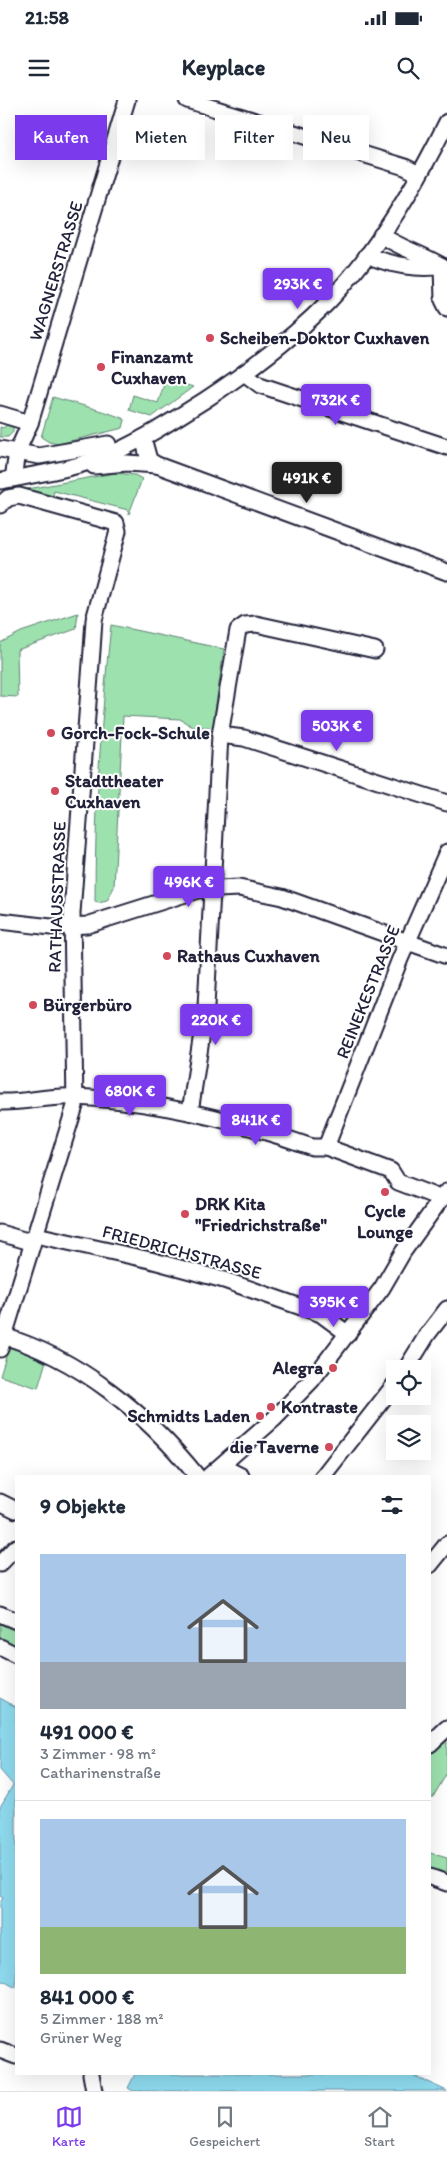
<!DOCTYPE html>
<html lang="de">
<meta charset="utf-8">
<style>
body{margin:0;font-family:Itim,sans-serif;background:#f2f2f3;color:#1f2937;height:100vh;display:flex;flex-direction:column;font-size:19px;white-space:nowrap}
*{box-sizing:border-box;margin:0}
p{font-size:16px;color:#747a83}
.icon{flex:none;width:28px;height:28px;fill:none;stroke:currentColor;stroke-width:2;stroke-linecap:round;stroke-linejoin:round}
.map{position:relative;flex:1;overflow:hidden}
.panel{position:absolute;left:15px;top:1375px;width:416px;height:600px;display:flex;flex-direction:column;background:#fff;border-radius:0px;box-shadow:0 5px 20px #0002}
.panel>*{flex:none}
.guide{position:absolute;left:15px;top:15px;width:418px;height:45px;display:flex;gap:10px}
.controls{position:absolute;left:386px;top:1260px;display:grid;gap:10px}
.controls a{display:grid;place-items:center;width:45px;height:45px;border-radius:0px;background:#fff;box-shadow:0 5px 20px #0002;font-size:25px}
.price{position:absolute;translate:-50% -42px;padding:0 11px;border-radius:5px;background:#7c3aed;color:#fff;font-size:16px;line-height:32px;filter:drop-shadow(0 1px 2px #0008)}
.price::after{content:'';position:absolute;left:50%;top:30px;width:15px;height:11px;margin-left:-8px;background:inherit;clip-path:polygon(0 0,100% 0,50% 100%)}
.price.current{background:#222;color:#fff}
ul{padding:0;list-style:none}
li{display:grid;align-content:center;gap:10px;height:265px;padding:0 25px}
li+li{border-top:1px solid #e0e1e3}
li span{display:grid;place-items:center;height:155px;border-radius:0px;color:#555}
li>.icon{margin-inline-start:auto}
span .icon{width:90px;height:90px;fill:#fffc;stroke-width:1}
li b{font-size:21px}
h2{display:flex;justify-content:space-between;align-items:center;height:60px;padding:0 25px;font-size:21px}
.chip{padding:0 18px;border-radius:0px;background:#fff;box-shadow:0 5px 20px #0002;font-size:18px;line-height:45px}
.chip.current{background:#7c3aed;color:#fff}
.status{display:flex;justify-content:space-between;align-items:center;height:35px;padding:0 25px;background:#fff;direction:ltr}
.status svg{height:14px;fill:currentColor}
header{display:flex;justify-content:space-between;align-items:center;height:65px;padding:0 25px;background:#fff;font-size:22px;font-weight:800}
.tabs{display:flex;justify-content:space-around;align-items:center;height:70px;border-top:1px solid #e0e1e3;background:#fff;font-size:14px;color:#747a83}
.tabs a{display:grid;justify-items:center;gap:2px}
.tabs .current{color:#7c3aed}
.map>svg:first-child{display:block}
.green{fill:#9de1ae;stroke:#608274}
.water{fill:#8edaee;stroke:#6390a6}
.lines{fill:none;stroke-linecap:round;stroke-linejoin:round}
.minor-casing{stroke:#22223b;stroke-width:19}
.minor{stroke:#fff;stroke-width:15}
.poi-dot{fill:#d1495b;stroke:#fff;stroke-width:2}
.labels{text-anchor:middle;stroke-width:4;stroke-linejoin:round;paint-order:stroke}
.street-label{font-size:18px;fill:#22223b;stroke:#fff}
.poi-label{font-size:18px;font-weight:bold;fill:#22223b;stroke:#fff;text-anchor:start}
</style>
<div class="status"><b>21:58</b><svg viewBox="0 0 49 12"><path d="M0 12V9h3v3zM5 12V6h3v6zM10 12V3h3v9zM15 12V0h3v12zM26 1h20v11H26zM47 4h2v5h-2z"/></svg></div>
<header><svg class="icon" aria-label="menu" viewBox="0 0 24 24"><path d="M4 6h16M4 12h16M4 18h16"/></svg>Keyplace<svg class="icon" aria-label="search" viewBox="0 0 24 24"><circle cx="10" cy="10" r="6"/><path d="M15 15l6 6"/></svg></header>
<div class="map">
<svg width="447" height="1991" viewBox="0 0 447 1991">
<rect width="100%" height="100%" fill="#fff"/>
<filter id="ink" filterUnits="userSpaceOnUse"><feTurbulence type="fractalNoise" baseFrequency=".02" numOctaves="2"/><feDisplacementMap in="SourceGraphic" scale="10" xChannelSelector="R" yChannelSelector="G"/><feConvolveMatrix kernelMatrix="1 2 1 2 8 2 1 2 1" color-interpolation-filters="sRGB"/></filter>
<g filter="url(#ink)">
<g class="green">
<path d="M166,278L193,287L152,317L129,310L133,295L158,303Z"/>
<path d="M53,297C65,301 121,315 125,320L123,328L58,344L49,342L41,337Z"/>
<path d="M11,322L13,323V332L8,337H0V327L3,328Z"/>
<path d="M115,373L135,375L142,379L129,414L128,410L54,391L52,399L22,390Z"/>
<path d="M78,513L76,529L17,550L18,597L0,596V543L21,532Z"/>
<path d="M111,525L224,549L213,627H193L180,619L123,616L114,787L107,801L98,803L95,802C95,710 101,617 111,525Z"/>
<path d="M9,1247L46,1261L38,1288L0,1276Z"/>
<path d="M0,1521L16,1530V1547L0,1537Z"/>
<path d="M447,1635V1673L433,1697H430V1650Z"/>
<path d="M430,1753L447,1758V1774L430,1769Z"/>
</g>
<g class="water">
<path d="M0,1598L16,1607V1888L0,1879V1803L3,1798L0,1796V1707L13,1685L0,1670Z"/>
<path d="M135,1974H410L447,1991H133L128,1988Z"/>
</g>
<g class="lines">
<defs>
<g id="minor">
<path d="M187,0L405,67L419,74"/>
<path d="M381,135C400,148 422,154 442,166"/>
<path d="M367,155C390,165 418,170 442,166"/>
<path d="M442,166L443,200L447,208"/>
<path d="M244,273L260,285L447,347"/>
<path d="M0,314L30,323"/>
<path d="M143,338L149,360L157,365L447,472"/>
<path d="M0,349L39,356L108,344"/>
<path d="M94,366L127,363L157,365"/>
<path d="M13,379L17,352L30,323L127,0"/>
<path d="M0,381C38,374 77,369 113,353C146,338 175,319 205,300C249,271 292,239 329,201C378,150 416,85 447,22"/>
<path d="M0,405L8,398L19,396L116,423L118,431L94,520L92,550L72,813L75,1006L0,1249"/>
<path d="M220,635L244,638L447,703"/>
<path d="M0,821L51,827L87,825L198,790L239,788L282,797L447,856"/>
<path d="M0,1002C25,1003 51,995 76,997C155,1001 239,1021 312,1047H326L391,1071L398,1082L442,1099"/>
<path d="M190,1012L206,907L220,635L238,530L245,525L256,524L375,550"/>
<path d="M326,1047L400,859L447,752"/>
<path d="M0,1133L27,1141L36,1135L150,1160L224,1180L321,1214L348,1234"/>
<path d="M0,1235C79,1258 146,1313 197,1376"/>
<path d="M406,1269L427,1235L447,1209"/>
<path d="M221,1366L241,1376"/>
<path d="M209,1376L275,1318L312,1280L382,1188L403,1152L446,1092"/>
<path d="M323,1376L395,1284"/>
<path d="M0,1402L16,1410"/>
<path d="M0,1464L16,1447"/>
<path d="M430,1465L447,1444"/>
<path d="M0,1514L16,1521"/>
<path d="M0,1547L16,1555"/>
<path d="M430,1644L447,1628"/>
<path d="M430,1777L447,1783"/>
<path d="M0,1950L16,1956"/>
<path d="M91,1974L94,1991"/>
</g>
</defs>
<use href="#minor" class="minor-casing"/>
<use href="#minor" class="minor"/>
</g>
</g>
<g class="poi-dot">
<circle cx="210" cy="238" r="5"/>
<circle cx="101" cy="267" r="5"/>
<circle cx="51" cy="633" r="5"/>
<circle cx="55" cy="691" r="5"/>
<circle cx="167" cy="856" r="5"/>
<circle cx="33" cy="905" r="5"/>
<circle cx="385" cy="1092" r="5"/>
<circle cx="185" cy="1114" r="5"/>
<circle cx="333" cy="1268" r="5"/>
<circle cx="271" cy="1307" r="5"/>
<circle cx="260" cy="1316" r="5"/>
<circle cx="329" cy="1347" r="5"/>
</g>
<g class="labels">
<g class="street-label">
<text transform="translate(56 171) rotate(-73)" y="6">WAGNERSTRASSE</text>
<text transform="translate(57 797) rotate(-88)" y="6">RATHAUSSTRASSE</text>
<text transform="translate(368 892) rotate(-68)" y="6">REINEKESTRASSE</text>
<text transform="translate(182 1152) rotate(15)" y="6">FRIEDRICHSTRASSE</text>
</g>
<g class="poi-label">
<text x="220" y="244">Scheiben-Doktor Cuxhaven</text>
<text x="111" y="263">Finanzamt<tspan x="111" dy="21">Cuxhaven</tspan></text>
<text x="61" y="639">Gorch-Fock-Schule</text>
<text x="65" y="687">Stadttheater<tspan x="65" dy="21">Cuxhaven</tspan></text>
<text x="177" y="862">Rathaus Cuxhaven</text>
<text x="43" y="911">Bürgerbüro</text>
<text x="195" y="1110">DRK Kita<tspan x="195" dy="21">"Friedrichstraße"</tspan></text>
<text x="385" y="1117" text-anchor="middle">Cycle<tspan x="385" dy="21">Lounge</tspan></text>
<text x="323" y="1274" text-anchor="end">Alegra</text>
<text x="281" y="1313">Kontraste</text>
<text x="250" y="1322" text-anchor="end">Schmidts Laden</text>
<text x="319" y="1353" text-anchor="end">die Taverne</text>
</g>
</g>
</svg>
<div class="controls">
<a><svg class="icon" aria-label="locate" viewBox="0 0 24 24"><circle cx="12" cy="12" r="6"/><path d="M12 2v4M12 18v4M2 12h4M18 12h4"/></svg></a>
<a><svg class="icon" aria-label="layers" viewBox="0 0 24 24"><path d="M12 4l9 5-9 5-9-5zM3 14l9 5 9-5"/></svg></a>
</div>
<b class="price" style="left:298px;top:210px">293K €</b>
<b class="price" style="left:336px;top:326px">732K €</b>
<b class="price current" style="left:307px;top:404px">491K €</b>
<b class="price" style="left:337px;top:652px">503K €</b>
<b class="price" style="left:189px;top:808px">496K €</b>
<b class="price" style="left:216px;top:946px">220K €</b>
<b class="price" style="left:130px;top:1017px">680K €</b>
<b class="price" style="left:256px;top:1046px">841K €</b>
<b class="price" style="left:334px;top:1228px">395K €</b>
<div class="guide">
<a class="chip current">Kaufen</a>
<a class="chip">Mieten</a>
<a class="chip">Filter</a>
<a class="chip">Neu</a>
</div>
<section class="panel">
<h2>9 Objekte<svg class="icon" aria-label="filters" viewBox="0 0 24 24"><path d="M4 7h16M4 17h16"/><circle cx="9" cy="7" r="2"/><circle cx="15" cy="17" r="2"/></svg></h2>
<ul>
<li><span style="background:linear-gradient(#a9c7e8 70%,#9aa5b1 0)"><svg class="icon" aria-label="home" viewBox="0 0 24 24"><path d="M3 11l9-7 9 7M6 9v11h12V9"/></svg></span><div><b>491 000 €</b><p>3 Zimmer · 98 m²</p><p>Catharinenstraße</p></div></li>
<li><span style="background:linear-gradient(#a9c7e8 70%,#8fb573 0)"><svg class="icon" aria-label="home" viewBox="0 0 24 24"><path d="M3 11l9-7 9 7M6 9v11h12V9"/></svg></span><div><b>841 000 €</b><p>5 Zimmer · 188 m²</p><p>Grüner Weg</p></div></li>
</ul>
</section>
</div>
<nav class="tabs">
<a class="current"><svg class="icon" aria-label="map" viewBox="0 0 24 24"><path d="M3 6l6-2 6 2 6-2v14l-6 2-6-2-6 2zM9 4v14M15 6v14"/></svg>Karte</a>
<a><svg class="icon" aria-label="saved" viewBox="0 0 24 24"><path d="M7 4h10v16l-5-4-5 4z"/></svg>Gespeichert</a>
<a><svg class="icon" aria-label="home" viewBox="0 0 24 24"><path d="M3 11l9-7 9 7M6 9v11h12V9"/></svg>Start</a>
</nav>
